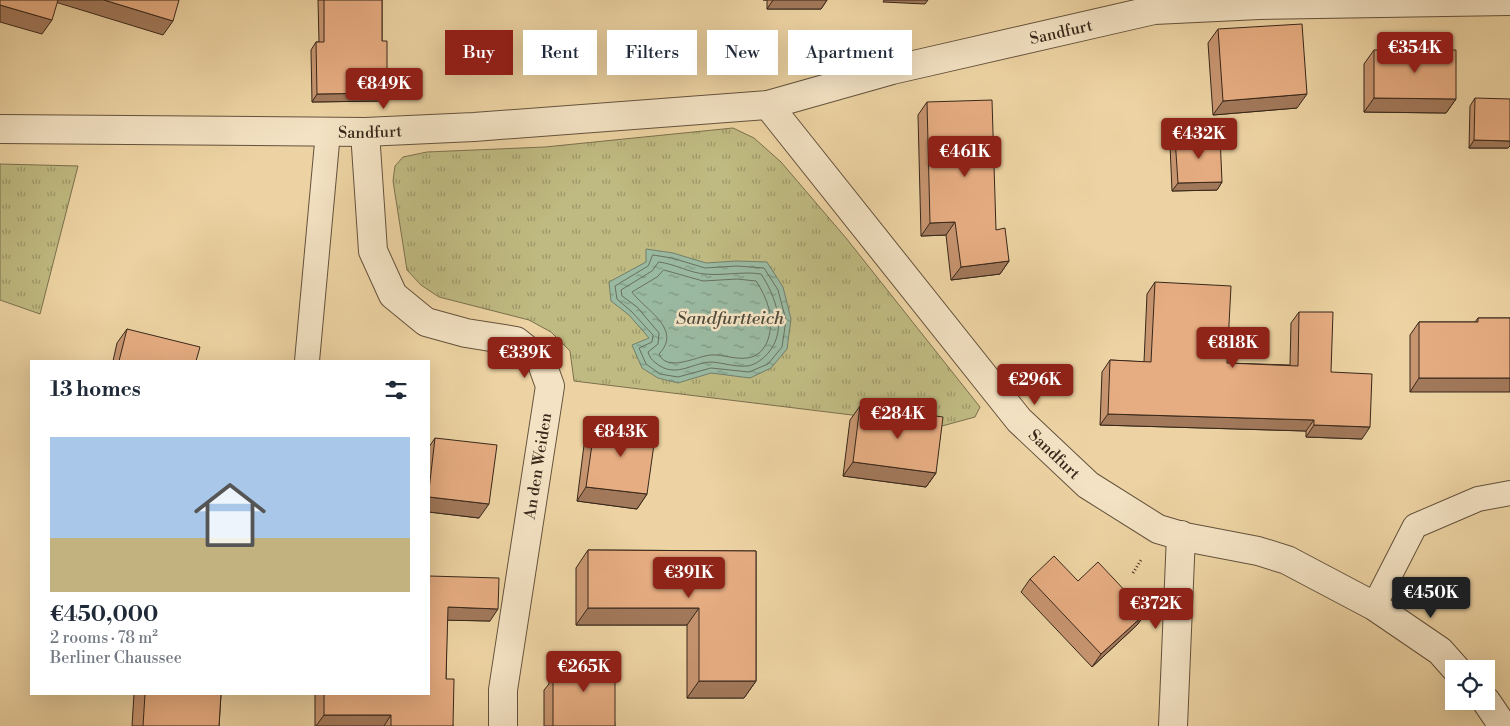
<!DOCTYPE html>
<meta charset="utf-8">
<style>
body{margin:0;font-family:"Libre Bodoni",serif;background:#f2f2f3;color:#1f2937;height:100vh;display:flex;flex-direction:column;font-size:19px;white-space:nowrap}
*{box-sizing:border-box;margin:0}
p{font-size:16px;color:#747a83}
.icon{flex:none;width:28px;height:28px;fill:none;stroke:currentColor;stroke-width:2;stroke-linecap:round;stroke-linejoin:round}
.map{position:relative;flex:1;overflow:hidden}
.panel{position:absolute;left:30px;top:360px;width:400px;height:335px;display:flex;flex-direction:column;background:#fff;border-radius:0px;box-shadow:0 5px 20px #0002}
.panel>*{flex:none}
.hud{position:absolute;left:445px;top:30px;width:475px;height:45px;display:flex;gap:10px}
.tools{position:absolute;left:1445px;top:660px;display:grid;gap:10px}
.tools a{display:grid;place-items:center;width:50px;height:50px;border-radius:0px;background:#fff;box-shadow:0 5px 20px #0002;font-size:25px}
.price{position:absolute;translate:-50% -42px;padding:0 11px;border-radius:5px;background:#8f2418;color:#fff;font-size:16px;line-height:32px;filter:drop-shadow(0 1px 2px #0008)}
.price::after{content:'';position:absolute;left:50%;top:30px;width:15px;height:11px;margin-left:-8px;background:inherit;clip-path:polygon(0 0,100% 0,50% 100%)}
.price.on{background:#222;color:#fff}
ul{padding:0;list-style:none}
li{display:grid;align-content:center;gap:10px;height:265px;padding:0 20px}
li span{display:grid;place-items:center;height:155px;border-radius:0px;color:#555}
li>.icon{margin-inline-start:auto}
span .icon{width:90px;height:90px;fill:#fffc;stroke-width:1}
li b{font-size:21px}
h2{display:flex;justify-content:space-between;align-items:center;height:60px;padding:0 20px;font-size:21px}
.chip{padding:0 18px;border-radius:0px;background:#fff;box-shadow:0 5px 20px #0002;font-size:18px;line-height:45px}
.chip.on{background:#8f2418;color:#fff}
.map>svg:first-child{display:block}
.grass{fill:url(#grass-tufts);stroke:#7b704e}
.water{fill:url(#water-ripples);stroke:#727f6b}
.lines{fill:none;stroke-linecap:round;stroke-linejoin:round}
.shore{stroke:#68705e;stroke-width:1}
.service-casing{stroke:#64523c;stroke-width:26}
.minor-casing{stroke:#64523c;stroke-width:30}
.path{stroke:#37271a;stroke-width:3;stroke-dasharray:1 2.5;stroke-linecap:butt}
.service{stroke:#f3e2c3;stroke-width:24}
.minor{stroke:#f3e2c3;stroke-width:28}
.wall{fill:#c79570;stroke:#37271a}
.shaded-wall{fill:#a2795b;stroke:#37271a}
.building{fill:#e7ad82;stroke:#37271a}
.labels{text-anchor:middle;stroke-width:5;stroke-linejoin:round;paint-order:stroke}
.street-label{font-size:16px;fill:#37271a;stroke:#f3e2c3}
.water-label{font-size:18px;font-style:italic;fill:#504c3c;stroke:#f3e2c3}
</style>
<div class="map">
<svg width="1510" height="726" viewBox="0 0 1510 726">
<defs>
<pattern id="grass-tufts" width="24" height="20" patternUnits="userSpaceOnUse" patternTransform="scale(1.25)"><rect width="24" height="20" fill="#bfba81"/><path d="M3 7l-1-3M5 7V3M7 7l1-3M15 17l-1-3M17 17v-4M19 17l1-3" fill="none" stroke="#9c9769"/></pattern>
<pattern id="water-ripples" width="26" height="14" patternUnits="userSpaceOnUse" patternTransform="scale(1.25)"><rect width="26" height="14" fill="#9ab9a1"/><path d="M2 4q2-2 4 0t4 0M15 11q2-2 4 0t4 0" fill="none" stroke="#7e9682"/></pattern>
</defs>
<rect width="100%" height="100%" fill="#edd3a3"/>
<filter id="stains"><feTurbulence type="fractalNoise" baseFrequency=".004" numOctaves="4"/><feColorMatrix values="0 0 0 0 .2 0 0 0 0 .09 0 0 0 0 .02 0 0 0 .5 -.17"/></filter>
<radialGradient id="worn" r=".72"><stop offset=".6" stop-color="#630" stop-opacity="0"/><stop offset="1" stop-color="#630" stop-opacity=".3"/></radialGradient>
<g class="grass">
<path d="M733,128L754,138L781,162L846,238L980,407L975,417L942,426L574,381L570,351L551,332L529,320L439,297L421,285L407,270L393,181L395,166L403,157L427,152L545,147Z"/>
<path d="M0,164L78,166L40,314L0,300Z"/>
</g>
<path class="water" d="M646,249L673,253L706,263L736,261L767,262L783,287L791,319L787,349L771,368L750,378L711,373L678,383L658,378L642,368L632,345L649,338L629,315L611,301L609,282L646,262Z"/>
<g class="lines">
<g class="shore">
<path d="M653,255L672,258L705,268L737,266L764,268L778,290L786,320L782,347L768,364L749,372L711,368L678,377L660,374L646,364L639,348L652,342L653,335L632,312L617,299L615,286L648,266Z"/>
<path d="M659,262C675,264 690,273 705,274C724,276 742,271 761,274C775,295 788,329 769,352C764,358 756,365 747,366C736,367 723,363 712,362C694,362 678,377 660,366C654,362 650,359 648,352L658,344L659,333L637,307L622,296L621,290L652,271Z"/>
<path d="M664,270L703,281L737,279L756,281C762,290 766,298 769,309C773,327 770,355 747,358C733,360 718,352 705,356C692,359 666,371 659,354C683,329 645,310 632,292L657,277Z"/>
</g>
<defs>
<g id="service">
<path d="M307,361L328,132"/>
<path d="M1374,606L1415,526L1478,499L1510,493"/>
</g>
<g id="minor">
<path id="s1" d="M768,105L1019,420L1088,485L1158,529L1185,537L1258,551L1287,560L1374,606L1440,651L1456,669"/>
<path id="s2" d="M0,129L365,132L474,127L768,105L892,70L1154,10L1259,5L1510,1"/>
<path d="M365,132L373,251L393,295L426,322L466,333L516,341L541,361L550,386L503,690V726"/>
<path d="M1486,701L1503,726"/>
<path d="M1173,726L1181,535"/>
</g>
</defs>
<use href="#service" class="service-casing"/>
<use href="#minor" class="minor-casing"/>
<g class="path">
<path d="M1041,391L1070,374"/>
<path d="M1133,573L1141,560"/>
</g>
<use href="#service" class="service"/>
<use href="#minor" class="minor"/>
</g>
<g class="wall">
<path d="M318,0H382V101L312,102L311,50L316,42H319Z"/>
<path d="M763,0H827L821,9H767V0Z"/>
<path d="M1218,29L1297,108L1213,115L1208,43Z"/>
<path d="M1374,50L1456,99L1446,113L1364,112V64Z"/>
<path d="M1475,98L1508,148H1469L1470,106Z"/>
<path d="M927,102L996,230L1009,261L1000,274L951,280L946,235L921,236L918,115Z"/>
<path d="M1175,138L1222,182L1217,190L1172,191L1170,145Z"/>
<path d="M1155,282L1227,363L1290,365L1291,323L1299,312L1331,372L1362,439L1306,437V431L1100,425L1102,372L1110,360L1144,362L1147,294Z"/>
<path d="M1478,318H1510L1410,392V335L1419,322H1475Z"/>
<path d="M127,329L196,361H113L117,343Z"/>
<path d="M860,406L936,473L926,487L843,476L850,420Z"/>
<path d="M595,423L647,494L637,509L577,501L585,437Z"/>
<path d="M435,438L479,518L429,512V447Z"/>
<path d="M588,550L756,551V681L744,698H687V625H576V568Z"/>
<path d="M429,576L490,621L447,620L446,679L453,726H315V694H429Z"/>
<path d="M1030,579L1078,581L1146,613L1137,625L1092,667L1021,592Z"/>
<path d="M557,658L610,677L615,726H544V690L549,684L548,671Z"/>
<path d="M134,694H221L219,726H132Z"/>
</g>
<g class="shaded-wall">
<path d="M53,0H104L173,21L163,35L52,1Z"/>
<path d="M773,0H827L821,9H767Z"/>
<path d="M884,0H928L925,4L883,2Z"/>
<path d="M0,5L52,20L42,34L0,22Z"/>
<path d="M387,93L382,101L312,102L317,94Z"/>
<path d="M1307,94L1297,108L1213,115L1223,101Z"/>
<path d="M1374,98L1456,99L1446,113L1364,112Z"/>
<path d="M1474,140L1510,141V146L1508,148H1469Z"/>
<path d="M1222,182L1217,190L1172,191L1178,183Z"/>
<path d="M955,222L946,235L921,236L930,223Z"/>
<path d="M1009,261L1000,274L951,280L961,267Z"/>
<path d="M1419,378H1510V392H1410Z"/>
<path d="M1108,414L1314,420L1306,431L1100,425Z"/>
<path d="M1314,425L1370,427L1362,439L1306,437Z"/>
<path d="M853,462L936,473L926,487L843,476Z"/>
<path d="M586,487L647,494L637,509L577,501Z"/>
<path d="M429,497L489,504L479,518L429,512Z"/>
<path d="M448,607L498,609L490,621L439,620Z"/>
<path d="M588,608H699L687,625H576Z"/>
<path d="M1146,613L1137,625L1092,667L1101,654Z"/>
<path d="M699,681H756L744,698H687Z"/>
<path d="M324,715H391L384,726H316Z"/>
</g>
<g class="building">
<path d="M0,0H58L52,20L0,5Z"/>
<path d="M104,0H179L173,21Z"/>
<path d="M324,0H382V41H387V93L317,94L316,42H324Z"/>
<path d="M1302,24L1307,94L1223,101L1218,29Z"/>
<path d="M1374,50H1456V99L1374,98Z"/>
<path d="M1475,98L1510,99V141L1474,140Z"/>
<path d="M992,100L996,230L1005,228L1009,261L961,267L955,222L930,223L927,102Z"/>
<path d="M1220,136L1222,182L1178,183L1175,138Z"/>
<path d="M1155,282L1231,286L1227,363L1298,366L1299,312H1333L1331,372L1372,374L1370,427L1314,425V420L1108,414L1110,360L1151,362Z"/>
<path d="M1478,318H1510V378H1419V322H1478Z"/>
<path d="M127,329L200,347L196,361H119Z"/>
<path d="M860,406L943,417L936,473L853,462Z"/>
<path d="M595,423L656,430L647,494L586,487Z"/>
<path d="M435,438L497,445L489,504L429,497V490Z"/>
<path d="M588,550L756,551V681H699V608H588Z"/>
<path d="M1054,556L1078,581L1098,562L1146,613L1101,654L1030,579Z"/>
<path d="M429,576L499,578L498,609L448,607L446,679H454L453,726H391V715H324V694H429Z"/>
<path d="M557,658H611L610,677H615V726H553V677L558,676Z"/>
<path d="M145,694H221L219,726H143Z"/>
</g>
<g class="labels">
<g class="street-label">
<text dy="6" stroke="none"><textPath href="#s2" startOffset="1071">Sandfurt</textPath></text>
<text dy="6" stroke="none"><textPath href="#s2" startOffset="370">Sandfurt</textPath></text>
<text dy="6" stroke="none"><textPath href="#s1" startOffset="452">Sandfurt</textPath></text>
<text transform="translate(537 466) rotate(-81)" y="6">An den Weiden</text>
</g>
<g class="water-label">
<text x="730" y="324">Sandfurtteich</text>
</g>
</g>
<rect width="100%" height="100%" filter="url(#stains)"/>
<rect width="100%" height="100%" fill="url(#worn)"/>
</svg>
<div class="tools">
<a><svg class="icon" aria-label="locate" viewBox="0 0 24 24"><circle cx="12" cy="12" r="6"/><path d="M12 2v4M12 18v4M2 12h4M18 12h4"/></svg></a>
</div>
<b class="price" style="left:1415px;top:74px">€354K</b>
<b class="price" style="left:384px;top:110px">€849K</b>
<b class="price" style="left:1199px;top:160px">€432K</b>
<b class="price" style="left:965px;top:178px">€461K</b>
<b class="price" style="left:1233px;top:369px">€818K</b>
<b class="price" style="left:525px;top:379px">€339K</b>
<b class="price" style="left:1035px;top:406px">€296K</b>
<b class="price" style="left:898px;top:440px">€284K</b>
<b class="price" style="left:621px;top:458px">€843K</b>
<b class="price" style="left:689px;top:599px">€391K</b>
<b class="price on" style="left:1431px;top:619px">€450K</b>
<b class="price" style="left:1156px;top:630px">€372K</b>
<b class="price" style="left:584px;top:693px">€265K</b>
<div class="hud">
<a class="chip on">Buy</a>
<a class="chip">Rent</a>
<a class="chip">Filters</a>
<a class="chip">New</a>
<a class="chip">Apartment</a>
</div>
<section class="panel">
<h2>13 homes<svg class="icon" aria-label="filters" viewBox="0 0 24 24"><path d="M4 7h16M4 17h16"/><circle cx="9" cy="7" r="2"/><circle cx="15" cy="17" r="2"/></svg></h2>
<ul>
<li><span style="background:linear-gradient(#a9c7e8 65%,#c2b280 0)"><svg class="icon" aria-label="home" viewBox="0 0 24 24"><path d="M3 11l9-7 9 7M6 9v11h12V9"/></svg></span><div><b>€450,000</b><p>2 rooms · 78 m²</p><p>Berliner Chaussee</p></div></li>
</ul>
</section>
</div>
